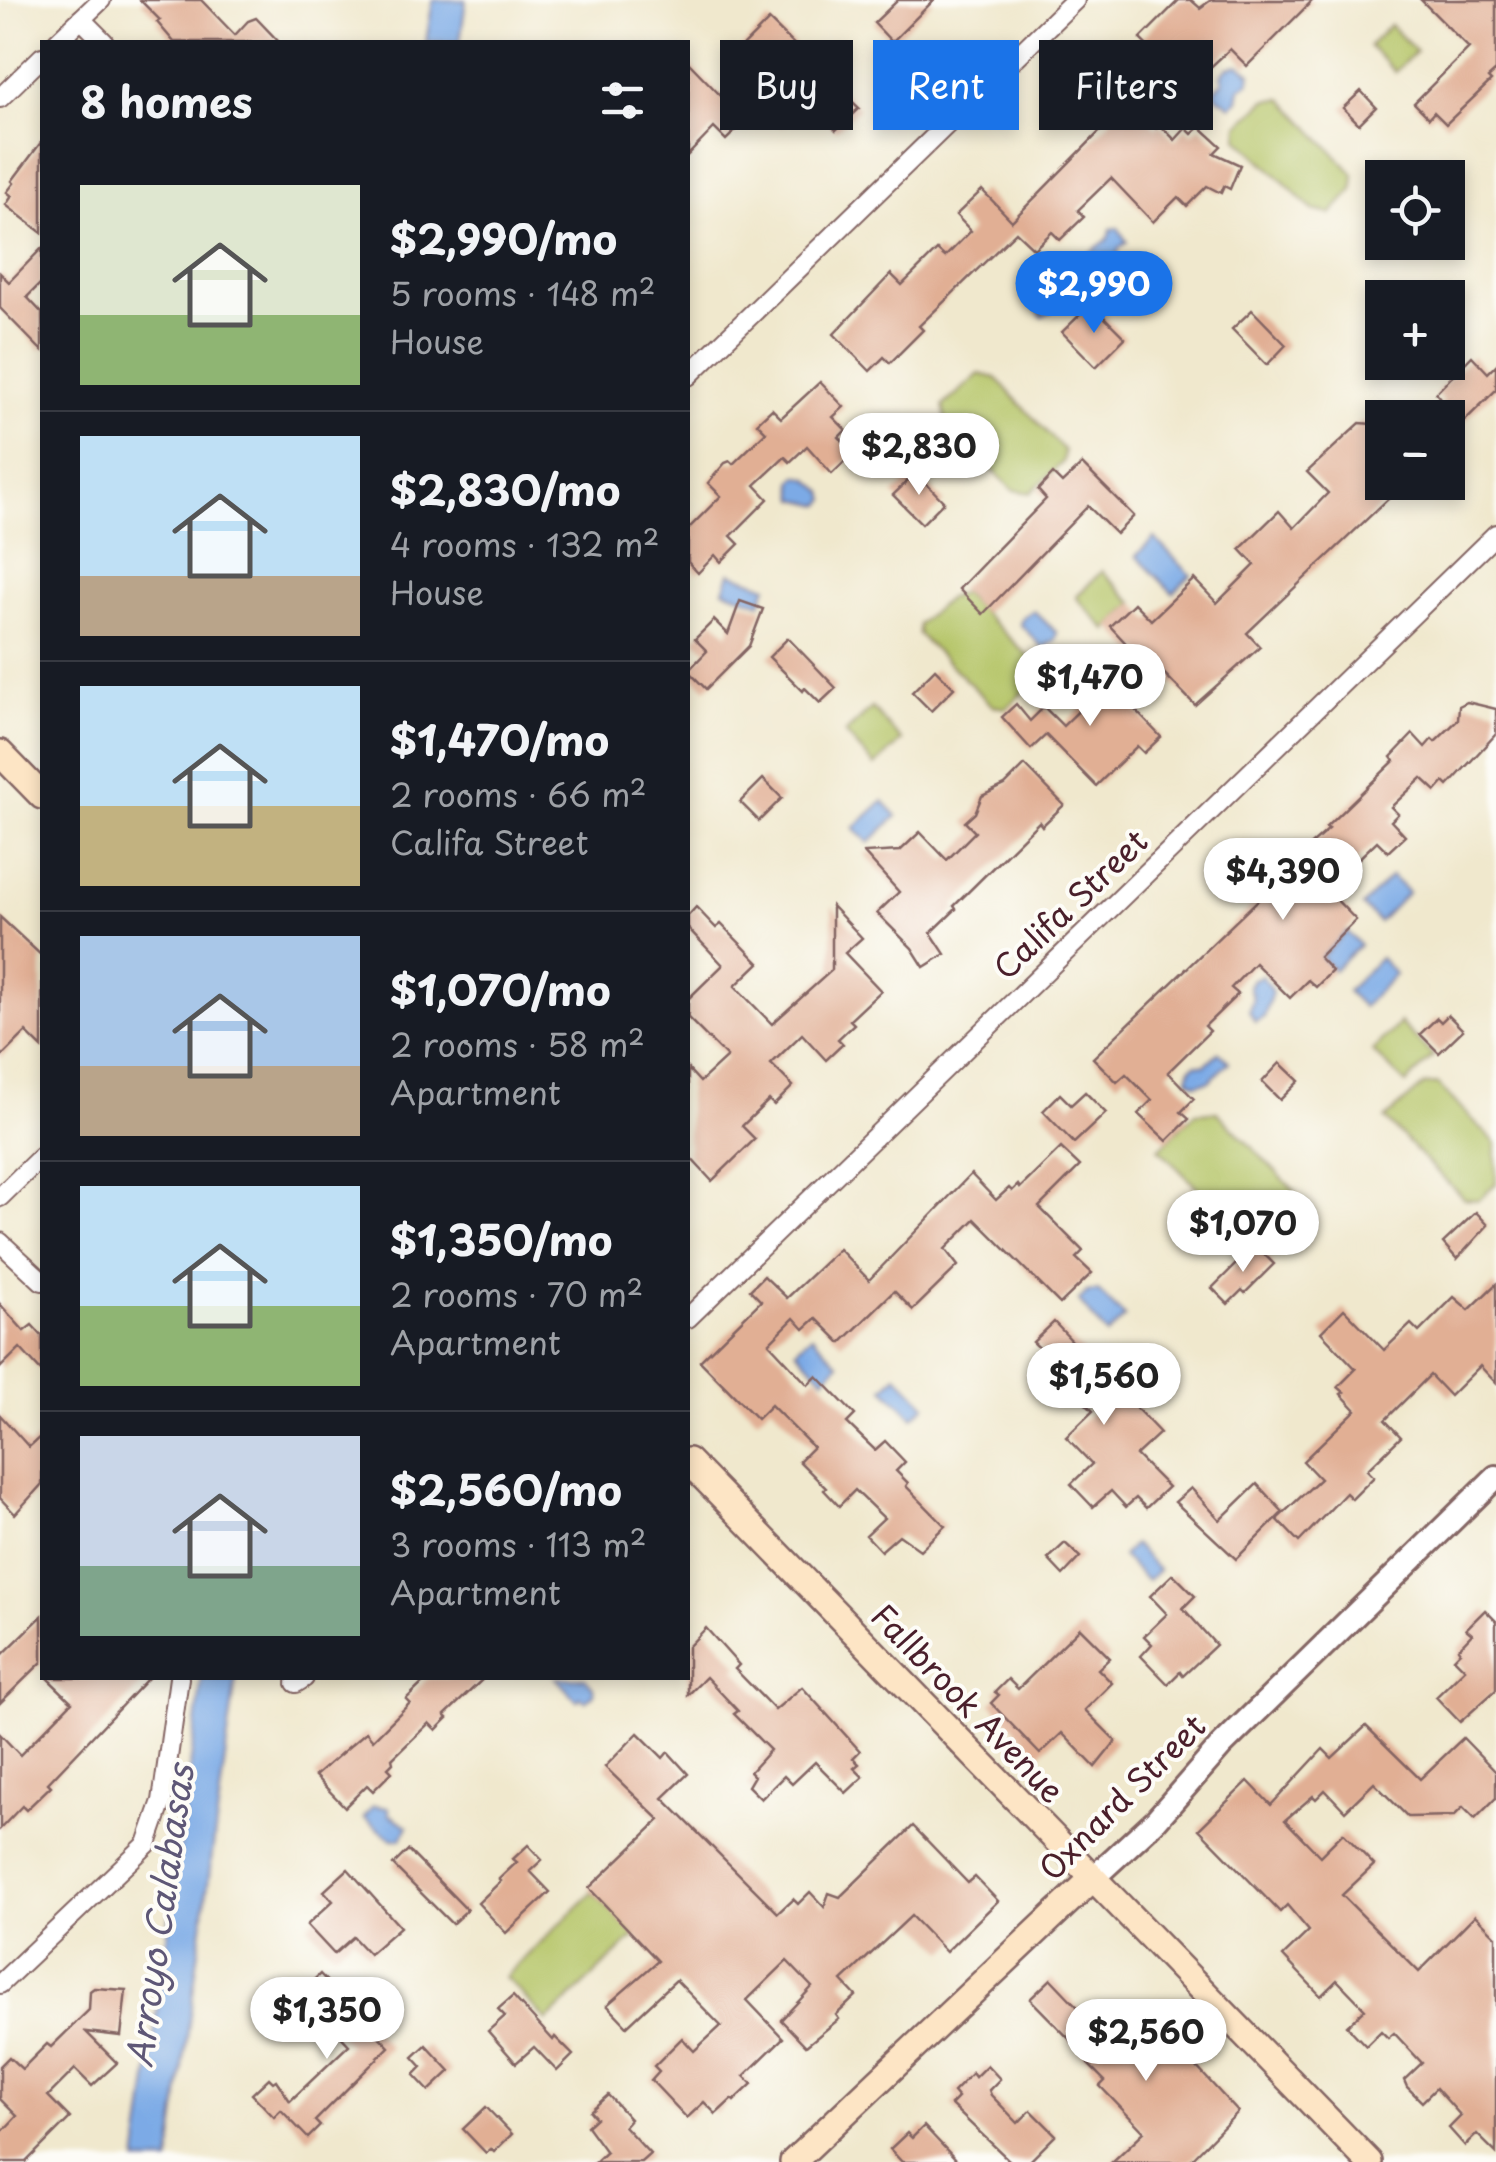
<!DOCTYPE html>
<meta charset="utf-8">
<style>
body{margin:0;font-family:"Playpen Sans",sans-serif;background:#20242c;color:#f1f3f6;height:100vh;display:flex;flex-direction:column;font-size:38px;white-space:nowrap}
*{box-sizing:border-box;margin:0}
p{font-size:32px;color:#9ea1a6}
.icon{flex:none;width:55px;height:55px;fill:none;stroke:currentColor;stroke-width:2;stroke-linecap:round;stroke-linejoin:round}
.map{position:relative;flex:1;overflow:hidden}
.side{position:absolute;left:40px;top:40px;width:650px;height:1640px;display:flex;flex-direction:column;background:#171b24;border-radius:0px;box-shadow:0 5px 15px #0003}
.side>*{flex:none}
.guide{position:absolute;left:720px;top:40px;width:625px;height:90px;display:flex;gap:20px}
.buttons{position:absolute;left:1365px;top:160px;display:grid;gap:20px}
.buttons a{display:grid;place-items:center;width:100px;height:100px;border-radius:0px;background:#171b24;box-shadow:0 5px 15px #0003;font-size:50px}
.price{position:absolute;translate:-50% -85px;padding:0 22px;border-radius:35px;background:#fff;color:#222;font-size:32px;line-height:65px;filter:drop-shadow(0 2px 5px #0008)}
.price::after{content:'';position:absolute;left:50%;top:60px;width:30px;height:22px;margin-left:-15px;background:inherit;clip-path:polygon(0 0,100% 0,50% 100%)}
.price.on{background:#1a73e8;color:#fff}
ul{padding:0;list-style:none}
li{display:flex;align-items:center;gap:30px;height:250px;padding:0 40px}
li+li{border-top:2px solid #363941}
li span{display:grid;place-items:center;flex:none;width:280px;height:200px;border-radius:0px;color:#555}
li>.icon{margin-inline-start:auto}
span .icon{width:120px;height:120px;fill:#fffc;stroke-width:1}
li b{font-size:42px}
h2{display:flex;justify-content:space-between;align-items:center;height:120px;padding:0 40px;font-size:42px}
.tag{padding:0 35px;border-radius:0px;background:#171b24;box-shadow:0 5px 15px #0003;font-size:35px;line-height:90px}
.tag.on{background:#1a73e8;color:#fff}
.map>svg:first-child{display:block}
.green{fill:#b5c568;stroke:#80724a;stroke-width:2.5}
.water{fill:#7caae6;stroke:#636488;stroke-width:2.5}
.building{fill:#e1af94}
.lines{fill:none;stroke-linecap:round;stroke-linejoin:round}
.minor-casing{stroke:#846564;stroke-width:22}
.tertiary-casing{stroke:#846564;stroke-width:28}
.secondary-casing{stroke:#846564;stroke-width:30}
.minor{stroke:#fff;stroke-width:18}
.tertiary{stroke:#fff;stroke-width:22}
.secondary{stroke:#fde5c5;stroke-width:25}
.labels{text-anchor:middle;stroke-width:8;stroke-linejoin:round;paint-order:stroke}
.street-label{font-size:32px;fill:#4a1f2b;stroke:#fdfcf7}
.water-label{font-size:35px;font-style:italic;fill:#5e5776;stroke:#fdfcf7}
</style>
<div class="map">
<svg width="1496" height="2162" viewBox="0 0 1496 2162">
<rect width="100%" height="100%" fill="#fdfcf7"/>
<filter id="ink" filterUnits="userSpaceOnUse"><feTurbulence type="fractalNoise" baseFrequency=".01" numOctaves="2"/><feDisplacementMap in="SourceGraphic" scale="20" xChannelSelector="R" yChannelSelector="G"/><feConvolveMatrix kernelMatrix="1 2 1 2 8 2 1 2 1" color-interpolation-filters="sRGB"/></filter>
<filter id="wash" filterUnits="userSpaceOnUse"><feTurbulence type="fractalNoise" baseFrequency=".0048" numOctaves="4" result="noise"/><feDisplacementMap in="SourceGraphic" scale="40" xChannelSelector="R" yChannelSelector="G"/><feGaussianBlur stdDeviation="2.25" result="paint"/><feColorMatrix in="noise" values="0 0 0 0 0 0 0 0 0 0 0 0 0 0 0 0 0 1.4 0 .05"/><feComposite in="paint" operator="in"/></filter>
<g filter="url(#wash)">
<rect width="100%" height="100%" fill="#f0e8cd"/>
<g class="green">
<path d="M1390,25L1416,51L1395,72L1369,46Z"/>
<path d="M1283,99L1354,174L1353,190L1331,214L1313,210L1238,138L1239,125L1266,100Z"/>
<path d="M979,374L996,378L1064,451L1063,462L1030,493L1013,490L947,424L943,406Z"/>
<path d="M1102,571L1134,603L1107,630L1076,597Z"/>
<path d="M962,593L1040,667L1035,681L1006,708L993,706L918,634V624L948,598Z"/>
<path d="M872,708L902,741L875,766L845,733Z"/>
<path d="M1400,1023L1433,1056L1406,1084L1372,1051Z"/>
<path d="M1437,1084L1496,1143V1184L1479,1200L1464,1199L1385,1119L1424,1085Z"/>
<path d="M1217,1112L1295,1191L1247,1238L1159,1149L1195,1113Z"/>
<path d="M593,1892L635,1936L547,2021L505,1977Z"/>
</g>
<g class="water">
<path d="M433,0H466L460,42H426Z"/>
<path d="M1239,64L1251,73L1249,83L1240,88L1238,100L1231,106L1215,95V90L1223,82L1221,75L1227,68Z"/>
<path d="M1118,228L1127,242L1119,248L1117,257L1094,274L1081,259L1107,240L1111,229Z"/>
<path d="M1065,274L1070,290L1049,301L1052,311L1042,317L1028,296L1035,282L1038,286Z"/>
<path d="M798,476L809,479L824,492L826,500L822,505L796,499L793,481Z"/>
<path d="M1154,538L1191,575L1173,593L1136,556Z"/>
<path d="M730,573L767,586L761,603L724,590Z"/>
<path d="M1034,611L1057,633L1055,640L1043,648L1020,624L1023,617Z"/>
<path d="M883,801L897,816L869,843L854,828Z"/>
<path d="M1391,876L1408,892L1379,922L1362,906Z"/>
<path d="M1347,932L1360,945L1334,970L1321,957Z"/>
<path d="M1380,958L1395,974L1363,1007L1347,991Z"/>
<path d="M1262,976L1272,992L1264,1017L1255,1022L1249,1011L1253,999L1249,986L1253,979Z"/>
<path d="M1219,1052L1229,1062L1209,1081L1196,1084L1188,1078L1191,1067L1196,1064L1205,1065Z"/>
<path d="M1098,1291L1125,1317L1107,1335L1079,1301L1087,1292Z"/>
<path d="M812,1335L839,1364L824,1378L796,1349Z"/>
<path d="M897,1375L926,1405L913,1417L884,1388Z"/>
<path d="M1134,1544L1158,1570L1147,1581L1122,1556Z"/>
<path d="M202,1678H236L170,2162H137Z"/>
<path d="M556,1678H585L593,1687L594,1694L585,1701L581,1697L577,1701Z"/>
<path d="M373,1806L389,1808V1814L408,1826L401,1839H392L364,1818Z"/>
</g>
<g id="blocks">
<g class="building">
<path d="M140,0H201L235,35L248,21L256,18L279,42H174L157,22L160,20Z"/>
<path d="M898,0H934L892,42L874,23Z"/>
<path d="M1179,0H1191L1200,8L1211,0H1313L1247,66L1230,49L1189,87L1140,39Z"/>
<path d="M1421,0H1496V71L1488,78L1491,81L1446,124L1434,112L1429,118L1414,103L1469,48Z"/>
<path d="M769,20L859,108L836,130L811,107L781,127L761,106L726,140L714,128L688,155V62L722,97L751,63L739,50Z"/>
<path d="M1112,82L1156,128L1159,124L1175,140L1186,128L1192,134L1200,127L1221,146L1214,153L1240,165L1230,189L1224,186L1221,193L1207,186L1187,206L1178,197L1153,222L1111,178L1078,210L1084,217L1060,240L1052,232L1034,249L1016,232L919,326L923,330L890,363L884,357L870,371L834,334L891,274L902,285L937,250L945,257L971,231L956,215L982,190L1012,221L1113,118L1094,99Z"/>
<path d="M1361,91L1376,107L1359,124L1343,108Z"/>
<path d="M42,141V233L6,205L12,196L7,192L14,183L12,181Z"/>
<path d="M42,248V282L27,297L42,313V351L0,308V273L9,282Z"/>
<path d="M1087,308L1092,313L1096,309L1125,338L1096,367L1062,332Z"/>
<path d="M1252,310L1286,345L1267,365L1232,329Z"/>
<path d="M1472,356L1488,373L1496,365V390L1448,437V418H1427L1443,402L1436,393Z"/>
<path d="M820,382L844,407L833,417L846,430L839,437L854,453L832,474L807,446L790,462L785,457L755,485L768,499L731,536L739,544L721,562L715,555L698,573L688,562V529L721,496L708,483L725,463L730,461L733,464L766,432L757,423L772,409L781,418Z"/>
<path d="M1360,423L1372,424L1382,435V482H1406L1247,633L1260,647L1195,705L1139,648L1135,653L1110,626L1134,603L1151,620L1194,579L1217,603L1255,565L1240,549L1279,511L1294,528L1328,493L1307,472Z"/>
<path d="M1082,464L1134,516L1116,534L1088,506L983,614L959,589L1046,499L1038,490L1053,474L1062,483Z"/>
<path d="M916,473L944,502L922,524L893,495Z"/>
<path d="M740,601L763,609L749,646L706,689L688,671L707,651L695,639L714,620L728,634Z"/>
<path d="M788,638L836,688L820,703L805,688L803,691L769,657Z"/>
<path d="M1090,663L1161,737L1144,753L1137,746L1096,786L1046,735L1031,749L1002,717L1016,704L1030,721L1044,707L1063,726L1095,695L1076,676Z"/>
<path d="M935,669L954,688L931,711L912,692Z"/>
<path d="M1467,702L1496,709V734L1448,786L1444,782L1436,791L1422,778L1391,807L1398,814L1391,821L1405,836L1388,852L1377,841L1350,867L1353,871L1330,893L1356,920L1319,957L1332,971L1316,987L1308,980L1290,998L1255,963L1231,988L1238,994L1205,1026L1210,1031L1168,1072L1194,1099L1181,1112L1189,1119L1167,1141L1138,1114L1152,1100L1126,1074L1117,1082L1093,1058L1278,881L1273,878L1329,829L1326,827L1394,761L1391,757L1413,734L1425,747L1432,739L1435,742L1458,720L1459,706Z"/>
<path d="M1025,765L1064,805L1042,826L1039,822L954,906L956,909L931,933L945,954L924,967L912,948L877,913L899,892L864,853L900,851L920,832L947,860L975,832L965,822L975,813L982,796L1005,785Z"/>
<path d="M763,779L782,798L759,821L740,802Z"/>
<path d="M832,906L862,938L845,953L881,991L850,1020L854,1024L838,1039L843,1044L826,1060L802,1034L771,1064L793,1086L774,1105L769,1100L742,1126L755,1139L712,1181L688,1155V1069L700,1082L727,1057L688,1018V999L723,965L688,928V916L696,907L716,928L721,924L759,963L735,986L772,1024L832,970Z"/>
<path d="M0,917L42,956V1048L26,1032L0,1058Z"/>
<path d="M1448,1015L1463,1030L1439,1053L1420,1034L1437,1018L1441,1022Z"/>
<path d="M1280,1063L1299,1081L1280,1100L1262,1082Z"/>
<path d="M1085,1092L1106,1113L1074,1143L1043,1111L1060,1094L1071,1105Z"/>
<path d="M1061,1148L1080,1166L1039,1207L1083,1251L1076,1258L1092,1273L1060,1304L975,1219L945,1249L958,1266L913,1310L894,1291L841,1343L816,1318L804,1329L794,1318L769,1343L808,1385L817,1376L855,1415L847,1423L875,1450L885,1441L905,1462L896,1471L908,1483L906,1486L945,1526L920,1550L899,1535L881,1551L866,1535L884,1518L855,1490L839,1506L824,1490L826,1488L799,1461L813,1447L771,1405L757,1419L700,1361L761,1301L750,1290L764,1276L787,1298L839,1249L869,1280L971,1174L996,1200L1009,1188L1012,1191L1018,1185L1020,1188Z"/>
<path d="M1476,1212L1488,1225L1457,1259L1443,1243Z"/>
<path d="M1255,1245L1274,1264L1245,1293L1242,1290L1228,1304L1212,1288Z"/>
<path d="M1496,1284V1383L1480,1366L1450,1396L1430,1375L1385,1420L1401,1437L1367,1470L1374,1477L1352,1499L1346,1493L1299,1542L1277,1519L1320,1479L1303,1461L1356,1410L1341,1394L1344,1392L1338,1387L1356,1369L1321,1332L1344,1309L1384,1350L1411,1324L1419,1332L1454,1297L1469,1310Z"/>
<path d="M0,1304L24,1331L32,1325L42,1336V1372L20,1348L0,1368Z"/>
<path d="M1054,1322L1160,1433L1136,1455L1168,1487L1146,1508L1136,1498L1126,1507L1111,1491L1093,1507L1071,1484L1092,1464L1066,1437L1093,1411L1051,1369L1056,1364L1033,1342Z"/>
<path d="M0,1415L29,1447L42,1435V1484L15,1514L0,1498Z"/>
<path d="M1257,1484L1283,1512L1236,1559L1175,1502L1191,1488L1220,1520Z"/>
<path d="M1065,1543L1080,1557L1063,1575L1048,1559Z"/>
<path d="M1173,1574L1195,1596L1183,1608L1216,1645L1183,1676L1180,1672L1168,1684L1141,1656L1152,1644L1144,1636L1167,1614L1150,1596Z"/>
<path d="M1485,1610L1496,1621V1690L1460,1722L1436,1697L1465,1669L1454,1658L1460,1652L1458,1649L1472,1634L1466,1629Z"/>
<path d="M42,1616V1662L0,1703V1657Z"/>
<path d="M706,1628L739,1665L735,1669L775,1710L802,1687L860,1751L853,1758L859,1764L854,1768L863,1777L846,1793L815,1762L792,1784L784,1776L761,1799L748,1786L754,1776L750,1772L770,1750L734,1714L738,1711L706,1677L688,1695V1647Z"/>
<path d="M1080,1628L1110,1658L1098,1669L1112,1683L1085,1710L1116,1741L1095,1767L1062,1733L1040,1754L991,1703L999,1695L995,1692L1008,1679L1018,1689Z"/>
<path d="M47,1678H148L48,1783L51,1786L26,1810L22,1806L0,1829V1734L20,1755L72,1702Z"/>
<path d="M428,1678H484L445,1715L448,1718L436,1730L429,1723L392,1759L393,1763L388,1768L392,1772L373,1791L367,1785L345,1807L315,1776L366,1732L373,1740L410,1703L406,1699Z"/>
<path d="M1366,1726L1420,1779L1463,1738L1496,1772V1798L1475,1819L1463,1807L1454,1816L1408,1817L1374,1783L1345,1811L1325,1790L1316,1799L1313,1796L1285,1820L1320,1856L1343,1833L1374,1865L1342,1895L1419,1972L1475,1915L1496,1936V2153L1477,2134L1465,2146L1449,2128L1461,2116L1436,2088L1422,2102L1407,2087L1404,2080L1422,2063L1394,2033L1388,2038L1381,2031L1366,2046L1347,2026L1365,2009L1337,1980L1321,1996L1283,1956L1309,1931L1287,1905L1280,1912L1199,1829L1248,1781L1271,1805L1323,1749L1332,1758Z"/>
<path d="M638,1733L663,1758L668,1752L688,1774L663,1798L778,1913L793,1899L798,1904L810,1892L824,1907L829,1893L840,1897L913,1826L968,1883L975,1877L998,1901L946,1952L911,1916L842,1981L856,1996L836,2015L839,2019L806,2046L781,2020L812,1987L787,1961L747,2000L783,2038L744,2076L752,2084L734,2101L732,2099L716,2114L704,2102L687,2118L651,2080L659,2071L654,2066L682,2038L694,2051L721,2026L676,1980L627,2026L607,2005L658,1961L589,1888L660,1820L605,1767Z"/>
<path d="M528,1845L542,1860L530,1871L550,1892L506,1933L478,1903L501,1881L499,1879L517,1862L513,1859Z"/>
<path d="M408,1850L467,1910L452,1924L393,1865Z"/>
<path d="M348,1869L400,1927L369,1954L353,1937L334,1954L307,1925L333,1901L324,1891Z"/>
<path d="M320,1974L389,2047L315,2121L320,2126L308,2138L281,2110L274,2117L252,2094L269,2078L273,2082L276,2080L290,2101L349,2045L300,1993Z"/>
<path d="M1051,1979L1111,2042L1128,2025L1145,2042L1160,2027L1238,2112L1189,2162H1112L1144,2132L1100,2086L1105,2081L1088,2064L1091,2061L1030,1999Z"/>
<path d="M94,1988L126,1990L121,2036L86,2032L117,2063L92,2086L75,2069L48,2096L70,2118L26,2162H0V2134L17,2116L0,2099V2066L9,2057L22,2069L47,2044L51,2047L89,2010L90,1991Z"/>
<path d="M513,1996L553,2040L555,2037L573,2055L557,2071L534,2047L516,2063L488,2031L505,2016L498,2009Z"/>
<path d="M426,2045L450,2071L429,2091L414,2075L422,2067L413,2057Z"/>
<path d="M987,2065L1000,2079L989,2090L991,2095L1018,2123L1031,2110L1056,2135L1029,2162H1011L951,2105L958,2098L953,2092L972,2073L975,2077Z"/>
<path d="M608,2095L630,2119L624,2126L650,2154L641,2162H595L606,2152L587,2126L596,2118L590,2111Z"/>
<path d="M486,2107L512,2134L494,2152L491,2149L486,2153L463,2129Z"/>
<path d="M924,2126L958,2162H902L890,2149L907,2133L912,2138Z"/>
</g>
</g>
</g>
<g filter="url(#ink)">
<use href="#blocks" fill-opacity="0" stroke="#846564" stroke-width="2.5"/>
<g class="lines">
<defs>
<g id="minor">
<path d="M81,19L104,42"/>
<path d="M57,42L101,0"/>
<path d="M0,98L42,57"/>
<path d="M688,376L1075,0"/>
<path d="M0,1197L42,1156"/>
<path d="M0,1242L42,1281"/>
<path d="M688,1318L1496,534"/>
<path d="M296,1683L304,1678"/>
<path d="M0,1984L147,1844L162,1801L179,1678"/>
</g>
<path id="tertiary" d="M1092,1879L1156,1820L1221,1746L1496,1477"/>
<g id="secondary">
<path d="M0,753L42,796"/>
<path d="M688,1461L1369,2162"/>
<path d="M793,2162L1092,1879"/>
</g>
</defs>
<use href="#minor" class="minor-casing"/>
<use href="#tertiary" class="tertiary-casing"/>
<use href="#secondary" class="secondary-casing"/>
<use href="#minor" class="minor"/>
<use href="#tertiary" class="tertiary"/>
<use href="#secondary" class="secondary"/>
</g>
</g>
<g class="labels">
<g class="street-label">
<text transform="translate(1071 905) rotate(-44)" y="11">Califa Street</text>
<text transform="translate(967 1704) rotate(46)" y="11">Fallbrook Avenue</text>
<text transform="translate(1123 1798) rotate(-45)" y="11">Oxnard Street</text>
</g>
<g class="water-label">
<text transform="translate(161 1916) rotate(-82)" y="12">Arroyo Calabasas</text>
</g>
</g>
</svg>
<div class="buttons">
<a><svg class="icon" aria-label="locate" viewBox="0 0 24 24"><circle cx="12" cy="12" r="6"/><path d="M12 2v4M12 18v4M2 12h4M18 12h4"/></svg></a>
<a>+</a>
<a>−</a>
</div>
<b class="price on" style="left:1094px;top:336px">$2,990</b>
<b class="price" style="left:919px;top:498px">$2,830</b>
<b class="price" style="left:1090px;top:729px">$1,470</b>
<b class="price" style="left:1283px;top:923px">$4,390</b>
<b class="price" style="left:1243px;top:1275px">$1,070</b>
<b class="price" style="left:1104px;top:1428px">$1,560</b>
<b class="price" style="left:327px;top:2062px">$1,350</b>
<b class="price" style="left:1146px;top:2084px">$2,560</b>
<div class="guide">
<a class="tag">Buy</a>
<a class="tag on">Rent</a>
<a class="tag">Filters</a>
</div>
<section class="side">
<h2>8 homes<svg class="icon" aria-label="filters" viewBox="0 0 24 24"><path d="M4 7h16M4 17h16"/><circle cx="9" cy="7" r="2"/><circle cx="15" cy="17" r="2"/></svg></h2>
<ul>
<li><span style="background:linear-gradient(#dfe7d0 65%,#8fb573 0)"><svg class="icon" aria-label="home" viewBox="0 0 24 24"><path d="M3 11l9-7 9 7M6 9v11h12V9"/></svg></span><div><b>$2,990/mo</b><p>5 rooms · 148 m²</p><p>House</p></div></li>
<li><span style="background:linear-gradient(#bfe0f5 70%,#b9a48a 0)"><svg class="icon" aria-label="home" viewBox="0 0 24 24"><path d="M3 11l9-7 9 7M6 9v11h12V9"/></svg></span><div><b>$2,830/mo</b><p>4 rooms · 132 m²</p><p>House</p></div></li>
<li><span style="background:linear-gradient(#bfe0f5 60%,#c2b280 0)"><svg class="icon" aria-label="home" viewBox="0 0 24 24"><path d="M3 11l9-7 9 7M6 9v11h12V9"/></svg></span><div><b>$1,470/mo</b><p>2 rooms · 66 m²</p><p>Califa Street</p></div></li>
<li><span style="background:linear-gradient(#a9c7e8 65%,#b9a48a 0)"><svg class="icon" aria-label="home" viewBox="0 0 24 24"><path d="M3 11l9-7 9 7M6 9v11h12V9"/></svg></span><div><b>$1,070/mo</b><p>2 rooms · 58 m²</p><p>Apartment</p></div></li>
<li><span style="background:linear-gradient(#bfe0f5 60%,#8fb573 0)"><svg class="icon" aria-label="home" viewBox="0 0 24 24"><path d="M3 11l9-7 9 7M6 9v11h12V9"/></svg></span><div><b>$1,350/mo</b><p>2 rooms · 70 m²</p><p>Apartment</p></div></li>
<li><span style="background:linear-gradient(#c9d6e8 65%,#7fa58c 0)"><svg class="icon" aria-label="home" viewBox="0 0 24 24"><path d="M3 11l9-7 9 7M6 9v11h12V9"/></svg></span><div><b>$2,560/mo</b><p>3 rooms · 113 m²</p><p>Apartment</p></div></li>
</ul>
</section>
</div>
